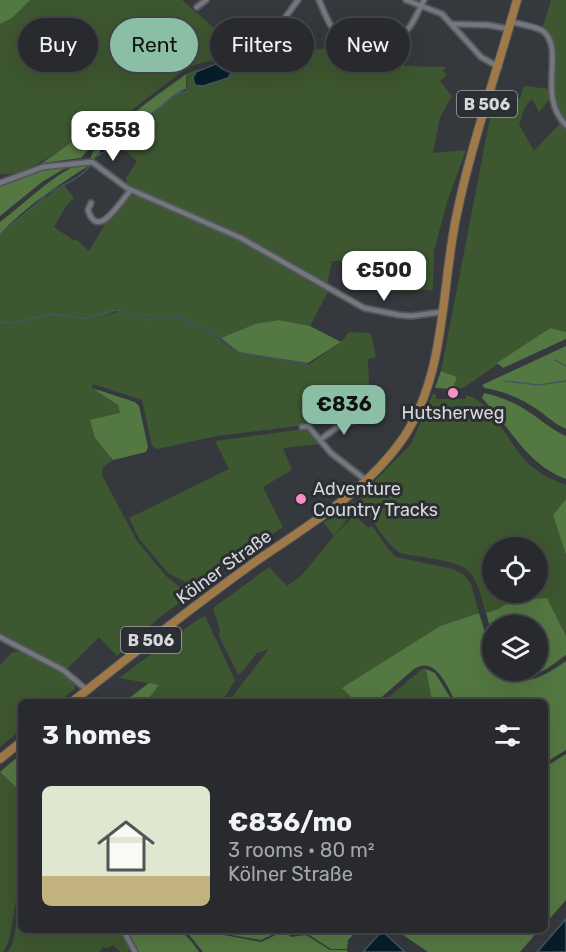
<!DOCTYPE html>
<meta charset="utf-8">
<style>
body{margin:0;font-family:Rubik,sans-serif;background:#34363a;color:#f1f3f6;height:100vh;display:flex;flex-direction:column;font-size:22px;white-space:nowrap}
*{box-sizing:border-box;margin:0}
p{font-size:20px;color:#a5a7aa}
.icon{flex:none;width:33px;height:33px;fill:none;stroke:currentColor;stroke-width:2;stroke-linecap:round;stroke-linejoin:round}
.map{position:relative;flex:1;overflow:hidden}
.details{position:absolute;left:18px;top:699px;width:530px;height:234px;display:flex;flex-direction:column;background:#282a2e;border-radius:9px;box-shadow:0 6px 24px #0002,0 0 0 2px #44464a}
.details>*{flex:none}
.guide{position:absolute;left:18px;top:18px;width:531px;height:54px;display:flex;gap:12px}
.fabs{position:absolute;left:482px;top:537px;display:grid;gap:12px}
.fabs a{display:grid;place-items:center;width:66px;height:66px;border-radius:50%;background:#282a2e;box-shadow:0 6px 24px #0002,0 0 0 2px #44464a;font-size:30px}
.price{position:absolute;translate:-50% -51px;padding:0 14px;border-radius:12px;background:#fff;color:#222;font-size:20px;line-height:39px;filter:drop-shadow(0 2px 3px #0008)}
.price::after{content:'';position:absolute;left:50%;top:36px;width:18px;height:14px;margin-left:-9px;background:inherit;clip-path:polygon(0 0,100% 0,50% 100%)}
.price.on{background:#8abfa5;color:#111}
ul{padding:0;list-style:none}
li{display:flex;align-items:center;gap:18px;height:150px;padding:0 24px}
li+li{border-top:2px solid #44464a}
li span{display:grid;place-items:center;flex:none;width:168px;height:120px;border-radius:9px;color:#555}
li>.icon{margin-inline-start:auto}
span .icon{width:72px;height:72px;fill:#fffc;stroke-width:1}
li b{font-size:26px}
h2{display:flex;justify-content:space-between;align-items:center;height:72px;padding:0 24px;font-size:26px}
.tag{padding:0 21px;border-radius:27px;background:#282a2e;box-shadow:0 6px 24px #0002,0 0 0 2px #44464a;font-size:21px;line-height:54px}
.tag.on{background:#8abfa5;color:#111}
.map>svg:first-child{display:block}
.green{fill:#3d5730;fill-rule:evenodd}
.forest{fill:#547842}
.water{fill:#071e29;stroke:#45565e;stroke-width:1.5}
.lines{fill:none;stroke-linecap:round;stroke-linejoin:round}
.stream{stroke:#45565e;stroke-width:1.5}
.minor-casing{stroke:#54565b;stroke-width:8}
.primary-casing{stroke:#54565b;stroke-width:10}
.minor{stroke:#74777d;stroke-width:4.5}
.primary{stroke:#9f7a48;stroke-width:8}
.poi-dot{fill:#fa8fc6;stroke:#2b2e32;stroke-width:2}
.labels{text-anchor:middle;stroke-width:6;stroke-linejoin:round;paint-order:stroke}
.shield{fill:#2b2e32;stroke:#a3a5a8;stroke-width:1.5}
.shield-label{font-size:16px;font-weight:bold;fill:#d6d8db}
.poi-label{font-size:18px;fill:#d6d8db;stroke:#2b2e32}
.street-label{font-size:18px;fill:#d6d8db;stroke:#2b2e32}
</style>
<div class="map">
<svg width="566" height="952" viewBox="0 0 566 952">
<rect width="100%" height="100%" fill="#35383d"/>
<g class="green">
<path d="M30,0H182L242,52L188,67L103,132L95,125C74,140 25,179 0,174V24L12,18Z"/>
<path d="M551,0H566V122C538,92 566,53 542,29Z"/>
<path d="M342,47L338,65C374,64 410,67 446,67L443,71L447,75L440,81L452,96L440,118L433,153L466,150L447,202L434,251L433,290L387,292V262L332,261L327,286L241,236L127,187L126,178L137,161L117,144L175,95L187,91L186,74L202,68L194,74V84L200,87L230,67L225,64L218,63L231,59H248L251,71L284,52Z"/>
<path d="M526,86L550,89L551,98L539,112L532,99L525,107L519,124L534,151L561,122L566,128V332L549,328L465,387L453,389L457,377L441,371L489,123L497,91L520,99L523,88Z"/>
<path d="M63,184L74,198L66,206L54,227L75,241L76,239L89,251C99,236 117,199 133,193L240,239L329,290L310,326L279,320L255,324L221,338L181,318L159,317L149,319L119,310L104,316L85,317L53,314L10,322H0V236L14,222Z"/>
<path d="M119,311L149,320L159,318L181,319L220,339L238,354L308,365L341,342L349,332L371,333L376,357L368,359L369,385L319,395L307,422L297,426L217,436L157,449L152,446L142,400L93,384L92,388L118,405L120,413L95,438L113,460L103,467L102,475L137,541L166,576L190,595L160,617L117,656L99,637L66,670L0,635V323C18,324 35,316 52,315C79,314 91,323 119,311Z"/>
<path d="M433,394H436V399H466V395C492,401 510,447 529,464C540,474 552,480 566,485V499L553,515L566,555V636L547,598L512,600L498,609L486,613C473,566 472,566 424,557C417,556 407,555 401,553C386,546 366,511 360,496L411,444ZM492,548H537V592H492Z"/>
<path d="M305,429L311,432L320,444L283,448L292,470L263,487L283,527L228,565L199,589L168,573L140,540L129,518L229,469L215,441Z"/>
<path d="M353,501L358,506L334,536L355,515L368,528L372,526L389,550L396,557L453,569L464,575L471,584L479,613L440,626L343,688L356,702H228L269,649L257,653L241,673L238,674L219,636L220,630L213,608L269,567L287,586L301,576L334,536L323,522L331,519Z"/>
<path d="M205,616L235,680L222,702H146L159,685L119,678L197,620Z"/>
<path d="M21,651L61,672L75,685V689L58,702H21V730L0,747V665L13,652Z"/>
<path d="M422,669H426L432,702H383Z"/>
<path d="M0,772L21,792V871L9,941L3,952H0Z"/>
<path d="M21,897V930H122L131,948L128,952H120L113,945L108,948L102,947L100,952H8L13,942Z"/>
</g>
<g class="forest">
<path d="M0,0H30L12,18L0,24Z"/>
<path d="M186,74V89C174,93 169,100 159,108C148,117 134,123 123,132C115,138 110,144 100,149V153L93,160L91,159C90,141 169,87 186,74Z"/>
<path d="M96,125L103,132L81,158L42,163Z"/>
<path d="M90,162L88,166C57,186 26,206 0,234V222C21,207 64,163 90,162Z"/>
<path d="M72,164L42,182L0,216V187L43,169Z"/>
<path d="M279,320L310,326L341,342L308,363L239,352L221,338L255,324Z"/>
<path d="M550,328L566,332V339L503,368L497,363Z"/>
<path d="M566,346V429C552,423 543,412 530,405C516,396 501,391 485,388L482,385Z"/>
<path d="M441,371L457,377L453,389L435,388Z"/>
<path d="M92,388L135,402L139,406L148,447L146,452L113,460L95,438L90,420L120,413L118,405Z"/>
<path d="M484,393C499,396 516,403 529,412C543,421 550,429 566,436V479C525,463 512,429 482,398Z"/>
<path d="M566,499V555L553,515Z"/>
<path d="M547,598L566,636V655C546,669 539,679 514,671L537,670V626H492V634L486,613L498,609L512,600Z"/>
<path d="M479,613L486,636L492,648V670L506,671C525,691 548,673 566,661V750L545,763L544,702H456C447,687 436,655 414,669L376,702H356L342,688L440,626Z"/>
<path d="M426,669L435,673L453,702H432Z"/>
<path d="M149,683L159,685L146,702H124Z"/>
<path d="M21,754V792L0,772Z"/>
<path d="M566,754V900L545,924V767Z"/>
<path d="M124,930H180L192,942L199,952H137Z"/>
<path d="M185,930H217L219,934L261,942L284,931L291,937L306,935L330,950H347V952H203Z"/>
<path d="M219,930H283L261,940L220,933Z"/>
<path d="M284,930H358L348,940L347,949H331L306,933L292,935Z"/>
<path d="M396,930H539L520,952H428Z"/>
</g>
<g class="water">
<path d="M218,63L225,64L230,67L231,73L228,78L203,86L195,85L193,78L196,72Z"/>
<path d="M186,89L187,91L175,95L117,144L94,158L100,153V149C110,144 115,138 123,132C133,124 148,117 159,108C169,100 174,93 186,89Z"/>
<path d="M566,919V952H537Z"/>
<path d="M382,931L405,952H363Z"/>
</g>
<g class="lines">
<g class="stream">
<path d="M0,235C12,222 27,213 40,201C43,199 44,196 47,194C61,185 79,180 90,166"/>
<path d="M0,322L10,323L53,314L85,318L100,315L110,311L119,310L149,320L159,318H181L221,338L238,353L307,364"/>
<path d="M555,360L566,366"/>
<path d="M505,381L538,385L566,381"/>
</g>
<defs>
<g id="minor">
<path d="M319,0C324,11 330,30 341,37C349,42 360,40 369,40C407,41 408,32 424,0"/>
<path d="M406,0L442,14L481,57L499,67"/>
<path d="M197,7L206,0"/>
<path d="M511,22C521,24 534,26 543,31C566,50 536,95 566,125"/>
<path d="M452,24L488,25L509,29"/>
<path d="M252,53L274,33L298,0"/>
<path d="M0,183L43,167L92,162L127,188L241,238L364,308L399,315L411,316L442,312"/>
<path d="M91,203L88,210C98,242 121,200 131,190"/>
<path d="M302,427L308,426L331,453L367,481"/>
<path d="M320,440L336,428L360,418"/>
<path d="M0,637L63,670L87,690"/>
<path d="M123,930L135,952"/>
</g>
<g id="primary">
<path d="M72,702C131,655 191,608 252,564C306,526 366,493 404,437C446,373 441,291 456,218C471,144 497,72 517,0"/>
<path d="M0,759L21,742"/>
</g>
</defs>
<use href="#minor" class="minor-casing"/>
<use href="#primary" class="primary-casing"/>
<use href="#minor" class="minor"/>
<use href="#primary" class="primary"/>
</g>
<g class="poi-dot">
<circle cx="453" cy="393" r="6"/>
<circle cx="301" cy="499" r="6"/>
</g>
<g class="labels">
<g class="shield">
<rect x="457" y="91" width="60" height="26" rx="4.5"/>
<rect x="121" y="627" width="60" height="26" rx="4.5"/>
</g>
<g class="shield-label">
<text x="487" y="110">B 506</text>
<text x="151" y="646">B 506</text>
</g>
<g class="poi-label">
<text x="453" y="419">Hutsherweg</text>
<text x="313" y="495" text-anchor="start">Adventure<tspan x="313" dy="21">Country Tracks</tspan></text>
</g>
<g class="street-label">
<text transform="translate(224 567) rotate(-36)" y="6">Kölner Straße</text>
</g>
</g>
</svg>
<div class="fabs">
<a><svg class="icon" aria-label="locate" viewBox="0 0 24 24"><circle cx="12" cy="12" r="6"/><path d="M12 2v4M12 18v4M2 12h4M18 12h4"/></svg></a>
<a><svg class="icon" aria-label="layers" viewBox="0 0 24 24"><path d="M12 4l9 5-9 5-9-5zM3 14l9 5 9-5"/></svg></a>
</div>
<b class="price" style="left:113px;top:162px">€558</b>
<b class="price" style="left:384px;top:302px">€500</b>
<b class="price on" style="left:344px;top:436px">€836</b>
<div class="guide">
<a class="tag">Buy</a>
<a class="tag on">Rent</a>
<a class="tag">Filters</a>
<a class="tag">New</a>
</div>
<section class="details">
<h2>3 homes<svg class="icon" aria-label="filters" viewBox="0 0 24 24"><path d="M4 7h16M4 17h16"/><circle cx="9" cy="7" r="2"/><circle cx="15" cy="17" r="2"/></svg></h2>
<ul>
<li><span style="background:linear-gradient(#dfe7d0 75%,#c2b280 0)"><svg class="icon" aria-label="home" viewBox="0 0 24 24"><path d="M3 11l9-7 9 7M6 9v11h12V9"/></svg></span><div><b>€836/mo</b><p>3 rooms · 80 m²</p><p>Kölner Straße</p></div></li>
</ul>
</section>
</div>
